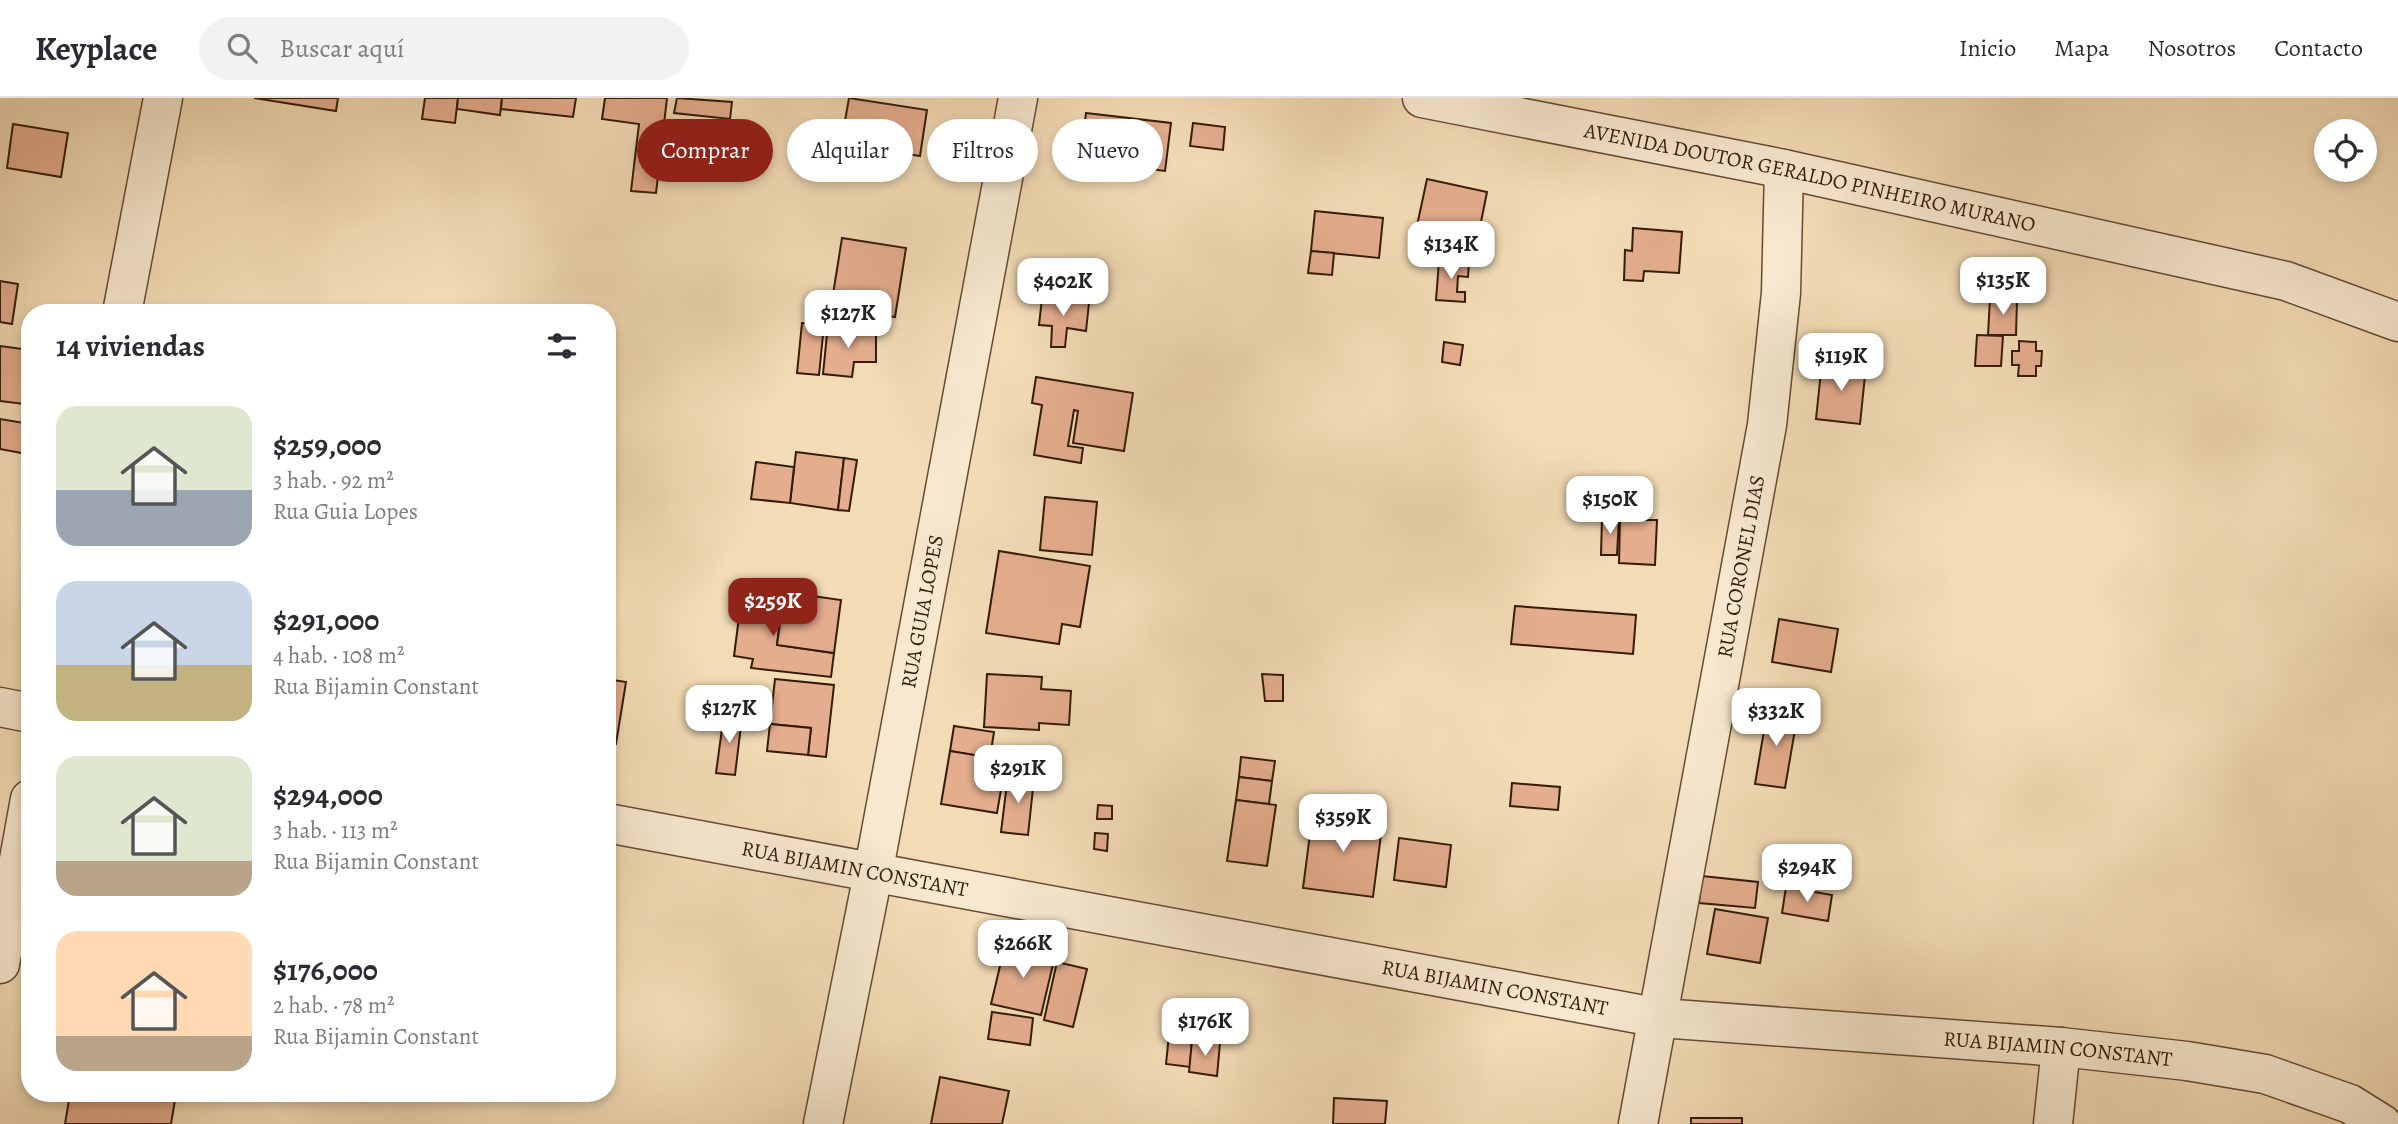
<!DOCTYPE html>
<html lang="es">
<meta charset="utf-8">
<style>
body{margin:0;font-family:Alegreya,serif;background:#f2f2f3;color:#2b2b33;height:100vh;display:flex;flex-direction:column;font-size:26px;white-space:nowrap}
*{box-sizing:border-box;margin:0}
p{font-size:23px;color:#7c7c81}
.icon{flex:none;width:38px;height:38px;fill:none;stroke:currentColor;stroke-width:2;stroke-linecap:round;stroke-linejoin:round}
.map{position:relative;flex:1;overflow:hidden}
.details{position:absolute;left:21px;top:206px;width:595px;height:798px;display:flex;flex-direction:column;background:#fff;border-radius:28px;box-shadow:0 4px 10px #0003}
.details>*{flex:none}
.top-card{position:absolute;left:637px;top:21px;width:665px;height:63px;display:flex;gap:14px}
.fabs{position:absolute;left:2314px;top:21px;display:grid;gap:14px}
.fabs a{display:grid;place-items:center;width:63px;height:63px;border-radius:50%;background:#fff;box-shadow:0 4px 10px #0003;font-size:35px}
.price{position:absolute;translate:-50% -60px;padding:0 16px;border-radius:14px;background:#fff;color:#222;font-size:23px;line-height:46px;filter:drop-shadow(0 2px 4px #0008)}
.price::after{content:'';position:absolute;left:50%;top:42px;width:21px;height:16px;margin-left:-10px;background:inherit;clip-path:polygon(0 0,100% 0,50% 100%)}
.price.on{background:#8f2418;color:#fff}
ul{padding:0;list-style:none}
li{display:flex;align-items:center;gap:21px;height:175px;padding:0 35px}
li span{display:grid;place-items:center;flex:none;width:196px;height:140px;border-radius:21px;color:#555}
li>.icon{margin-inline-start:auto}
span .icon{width:84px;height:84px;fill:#fffc;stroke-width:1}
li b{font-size:30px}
h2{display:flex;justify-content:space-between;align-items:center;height:84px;padding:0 35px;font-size:30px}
.chip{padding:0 24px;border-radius:32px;background:#fff;box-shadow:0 4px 10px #0003;font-size:24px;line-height:63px}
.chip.on{background:#8f2418;color:#fff}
header{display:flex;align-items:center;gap:42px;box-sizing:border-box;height:98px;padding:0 35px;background:#fff;border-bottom:2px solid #e1e1e2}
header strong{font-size:33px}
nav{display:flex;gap:38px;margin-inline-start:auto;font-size:24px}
.search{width:490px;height:63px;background:#f2f2f3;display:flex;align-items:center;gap:18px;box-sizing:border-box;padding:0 24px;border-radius:38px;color:#7c7c81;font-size:26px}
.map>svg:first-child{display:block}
.building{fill:#e4ad8e;stroke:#351b06;stroke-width:2}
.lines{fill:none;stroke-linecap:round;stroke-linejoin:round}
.minor-casing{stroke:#644b32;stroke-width:41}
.minor{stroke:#f7e8cf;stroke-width:38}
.labels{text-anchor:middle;stroke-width:6;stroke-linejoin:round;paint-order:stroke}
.street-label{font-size:21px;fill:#351b06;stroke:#f7e8cf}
</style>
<header>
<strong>Keyplace</strong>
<div class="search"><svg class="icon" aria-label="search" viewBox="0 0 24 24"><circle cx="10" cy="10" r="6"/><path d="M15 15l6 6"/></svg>Buscar aquí</div>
<nav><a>Inicio</a><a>Mapa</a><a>Nosotros</a><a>Contacto</a></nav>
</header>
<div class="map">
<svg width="2398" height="1026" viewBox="0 0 2398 1026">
<rect width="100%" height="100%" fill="#f2dbb5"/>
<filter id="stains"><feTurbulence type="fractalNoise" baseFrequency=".00286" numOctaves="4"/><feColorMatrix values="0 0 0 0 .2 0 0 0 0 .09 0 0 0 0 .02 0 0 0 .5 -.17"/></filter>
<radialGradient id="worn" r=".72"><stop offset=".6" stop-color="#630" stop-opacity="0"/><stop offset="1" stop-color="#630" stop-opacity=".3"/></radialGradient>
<g class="building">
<path d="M254,0H338L336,13Z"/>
<path d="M425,0H458L455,25L422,21Z"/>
<path d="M458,0H502L500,17L457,11Z"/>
<path d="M502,0H576L573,19L501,11Z"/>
<path d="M605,0H667L656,95L631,93L639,26L602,21Z"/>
<path d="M677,0L732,4L730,21L674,15Z"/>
<path d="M849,0L927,12L920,58L841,46Z"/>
<path d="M1086,15L1171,25L1165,73L1080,62Z"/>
<path d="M1193,25L1225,29L1223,52L1190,48Z"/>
<path d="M13,26L68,35L61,79L7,70Z"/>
<path d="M1427,81L1487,94L1476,149L1415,137Z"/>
<path d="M1315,113L1383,120L1379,160L1311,153Z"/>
<path d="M1633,130L1682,134L1679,175L1644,173L1643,183L1624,182L1625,152L1632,153Z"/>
<path d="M842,140L906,150L895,219L831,209Z"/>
<path d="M1311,153L1334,155L1332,177L1308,175Z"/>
<path d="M1439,163L1469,165L1468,179L1458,178L1457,194H1465V204L1436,202Z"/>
<path d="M0,183L18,186L12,226L0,224Z"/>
<path d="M1042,200L1089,205L1086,233L1067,230L1065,249H1051L1052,228L1039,227Z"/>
<path d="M1990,200L2017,201L2016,237H1988Z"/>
<path d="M802,225L824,227L819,277L797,275Z"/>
<path d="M828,226L857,229V234H876V264H854L852,279L823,276Z"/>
<path d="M1977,237L2003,238L2001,268H1975Z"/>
<path d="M2019,243L2036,244V253H2042L2041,268H2036V278H2018L2019,267H2012V253H2019Z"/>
<path d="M1444,244L1463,247L1460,267L1442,264Z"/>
<path d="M0,248L30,252L24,306L0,303Z"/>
<path d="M1822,264L1866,268L1860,326L1816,321Z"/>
<path d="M1036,279L1133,295L1124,353L1073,345L1078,313L1074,312L1068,348L1083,350L1081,365L1034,357L1042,307L1032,305Z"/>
<path d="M0,321L30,326L27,356L0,351Z"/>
<path d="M796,354L844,360L838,412L790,405Z"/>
<path d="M844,360L857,362L849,413L838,412Z"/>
<path d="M756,364L794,369L790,405L751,401Z"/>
<path d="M1045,399L1097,404L1092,457L1040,452Z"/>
<path d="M1602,420H1619L1617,457H1601Z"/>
<path d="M1620,422H1657L1655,467L1619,465Z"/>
<path d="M999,453L1090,468L1080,529L1062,526L1059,546L986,535Z"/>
<path d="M743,488L784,494L777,547L834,555L831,579L751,570L753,561L734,558Z"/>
<path d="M784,494L841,502L834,555L777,547Z"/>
<path d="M1515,508L1636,517L1633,556L1511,546Z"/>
<path d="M1779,521L1838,531L1831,574L1772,564Z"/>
<path d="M987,576L1042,579L1041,591L1071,593L1069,627L1039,625V632L984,629Z"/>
<path d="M1262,576L1283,577V603H1265Z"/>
<path d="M607,581L626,584L616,646L607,645Z"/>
<path d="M775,581L834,587L826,659L808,657L811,630L770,626Z"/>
<path d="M1768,609L1798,614L1785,690L1755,686Z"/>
<path d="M724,616L742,619L735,677L716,675Z"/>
<path d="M770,626L811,630L808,657L767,653Z"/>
<path d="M954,628L994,634L990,660L950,653Z"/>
<path d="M950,653L1006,662L997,715L941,706Z"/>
<path d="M1241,659L1275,663L1272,683L1239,679Z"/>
<path d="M1008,677L1034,681L1028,737L1001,734Z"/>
<path d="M1239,679L1272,683L1269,706L1236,702Z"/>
<path d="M1512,685L1560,689L1558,712L1510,708Z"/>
<path d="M1236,702L1276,707L1267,768L1227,763Z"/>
<path d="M1098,707L1112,708V721H1097Z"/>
<path d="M1313,713L1383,721L1373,799L1303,790Z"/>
<path d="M1095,735L1108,736L1107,753L1094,751Z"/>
<path d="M1399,740L1451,747L1446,789L1394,782Z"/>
<path d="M1702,778L1758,784L1755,810L1699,805Z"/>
<path d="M1786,789L1832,797L1828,823L1782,815Z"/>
<path d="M1715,811L1768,820L1760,865L1707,856Z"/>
<path d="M1005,847L1055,858L1041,917L991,906Z"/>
<path d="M1057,864L1087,871L1073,929L1044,922Z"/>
<path d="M1172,908L1196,910L1195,915L1225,918L1222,945L1192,942L1190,969L1166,966Z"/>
<path d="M992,914L1033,920L1030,947L988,941Z"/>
<path d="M1192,942L1220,945L1217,978L1189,974Z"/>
<path d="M940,979L1009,993L1002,1026H931Z"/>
<path d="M70,996H176L171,1026H65Z"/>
<path d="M1334,1000L1387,1003L1385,1026H1333Z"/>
<rect x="1691" y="1020" width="51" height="6"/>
</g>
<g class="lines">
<defs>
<g id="minor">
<path id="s1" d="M1422,0L1784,71L2286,183L2398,224"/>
<path d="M122,215L163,0"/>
<path d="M0,609L30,615"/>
<path id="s2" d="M607,725L1660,920L2061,949L2187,963L2265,976L2350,1006L2382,1026"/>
<path d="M0,866L30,701"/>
<path id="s3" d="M823,1026L873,776L1018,0"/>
<path id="s4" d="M1638,1026L1767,327L1781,195L1784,71"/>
<path d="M2053,1026L2061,949"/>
</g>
</defs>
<use href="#minor" class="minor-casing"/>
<use href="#minor" class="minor"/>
</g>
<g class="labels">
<g class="street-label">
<text dy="7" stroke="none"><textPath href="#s1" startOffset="396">AVENIDA DOUTOR GERALDO PINHEIRO MURANO</textPath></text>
<text dy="7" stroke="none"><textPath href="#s4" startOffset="567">RUA CORONEL DIAS</textPath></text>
<text dy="7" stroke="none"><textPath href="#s3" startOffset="522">RUA GUIA LOPES</textPath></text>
<text dy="7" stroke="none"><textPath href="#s2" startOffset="252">RUA BIJAMIN CONSTANT</textPath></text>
<text dy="7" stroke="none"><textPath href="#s2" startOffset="903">RUA BIJAMIN CONSTANT</textPath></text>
<text dy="7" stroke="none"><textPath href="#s2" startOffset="1470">RUA BIJAMIN CONSTANT</textPath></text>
</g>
</g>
<rect width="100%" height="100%" filter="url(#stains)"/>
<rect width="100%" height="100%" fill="url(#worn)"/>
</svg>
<div class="fabs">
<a><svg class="icon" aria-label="locate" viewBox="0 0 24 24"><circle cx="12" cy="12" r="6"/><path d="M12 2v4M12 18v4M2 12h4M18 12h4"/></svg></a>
</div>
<b class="price" style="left:1451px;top:183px">$134K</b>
<b class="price" style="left:2003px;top:219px">$135K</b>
<b class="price" style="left:1063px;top:220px">$402K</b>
<b class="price" style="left:848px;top:252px">$127K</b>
<b class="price" style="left:1841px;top:295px">$119K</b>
<b class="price" style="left:1610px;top:438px">$150K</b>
<b class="price on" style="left:773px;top:540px">$259K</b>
<b class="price" style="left:729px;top:647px">$127K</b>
<b class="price" style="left:1776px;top:650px">$332K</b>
<b class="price" style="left:1018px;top:707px">$291K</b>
<b class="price" style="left:1343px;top:756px">$359K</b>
<b class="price" style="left:1807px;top:806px">$294K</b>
<b class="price" style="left:1023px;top:882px">$266K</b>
<b class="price" style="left:1205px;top:960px">$176K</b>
<div class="top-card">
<a class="chip on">Comprar</a>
<a class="chip">Alquilar</a>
<a class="chip">Filtros</a>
<a class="chip">Nuevo</a>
</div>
<section class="details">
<h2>14 viviendas<svg class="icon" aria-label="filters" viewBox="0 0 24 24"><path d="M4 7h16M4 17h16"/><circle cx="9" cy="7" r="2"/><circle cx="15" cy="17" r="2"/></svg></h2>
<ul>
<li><span style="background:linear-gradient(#dfe7d0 60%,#9aa5b1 0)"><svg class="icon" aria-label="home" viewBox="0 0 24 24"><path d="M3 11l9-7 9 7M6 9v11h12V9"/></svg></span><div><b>$259,000</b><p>3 hab. · 92 m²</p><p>Rua Guia Lopes</p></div></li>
<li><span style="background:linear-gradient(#c9d6e8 60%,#c2b280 0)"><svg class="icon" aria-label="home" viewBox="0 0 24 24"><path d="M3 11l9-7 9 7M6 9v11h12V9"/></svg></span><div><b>$291,000</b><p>4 hab. · 108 m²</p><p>Rua Bijamin Constant</p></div></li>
<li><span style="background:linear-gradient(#dfe7d0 75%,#b9a48a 0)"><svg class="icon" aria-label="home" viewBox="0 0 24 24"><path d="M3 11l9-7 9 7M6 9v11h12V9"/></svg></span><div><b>$294,000</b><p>3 hab. · 113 m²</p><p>Rua Bijamin Constant</p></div></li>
<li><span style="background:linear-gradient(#ffd9b3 75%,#b9a48a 0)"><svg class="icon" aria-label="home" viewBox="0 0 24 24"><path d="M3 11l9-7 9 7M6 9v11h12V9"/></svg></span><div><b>$176,000</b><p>2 hab. · 78 m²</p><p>Rua Bijamin Constant</p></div></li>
</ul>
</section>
</div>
